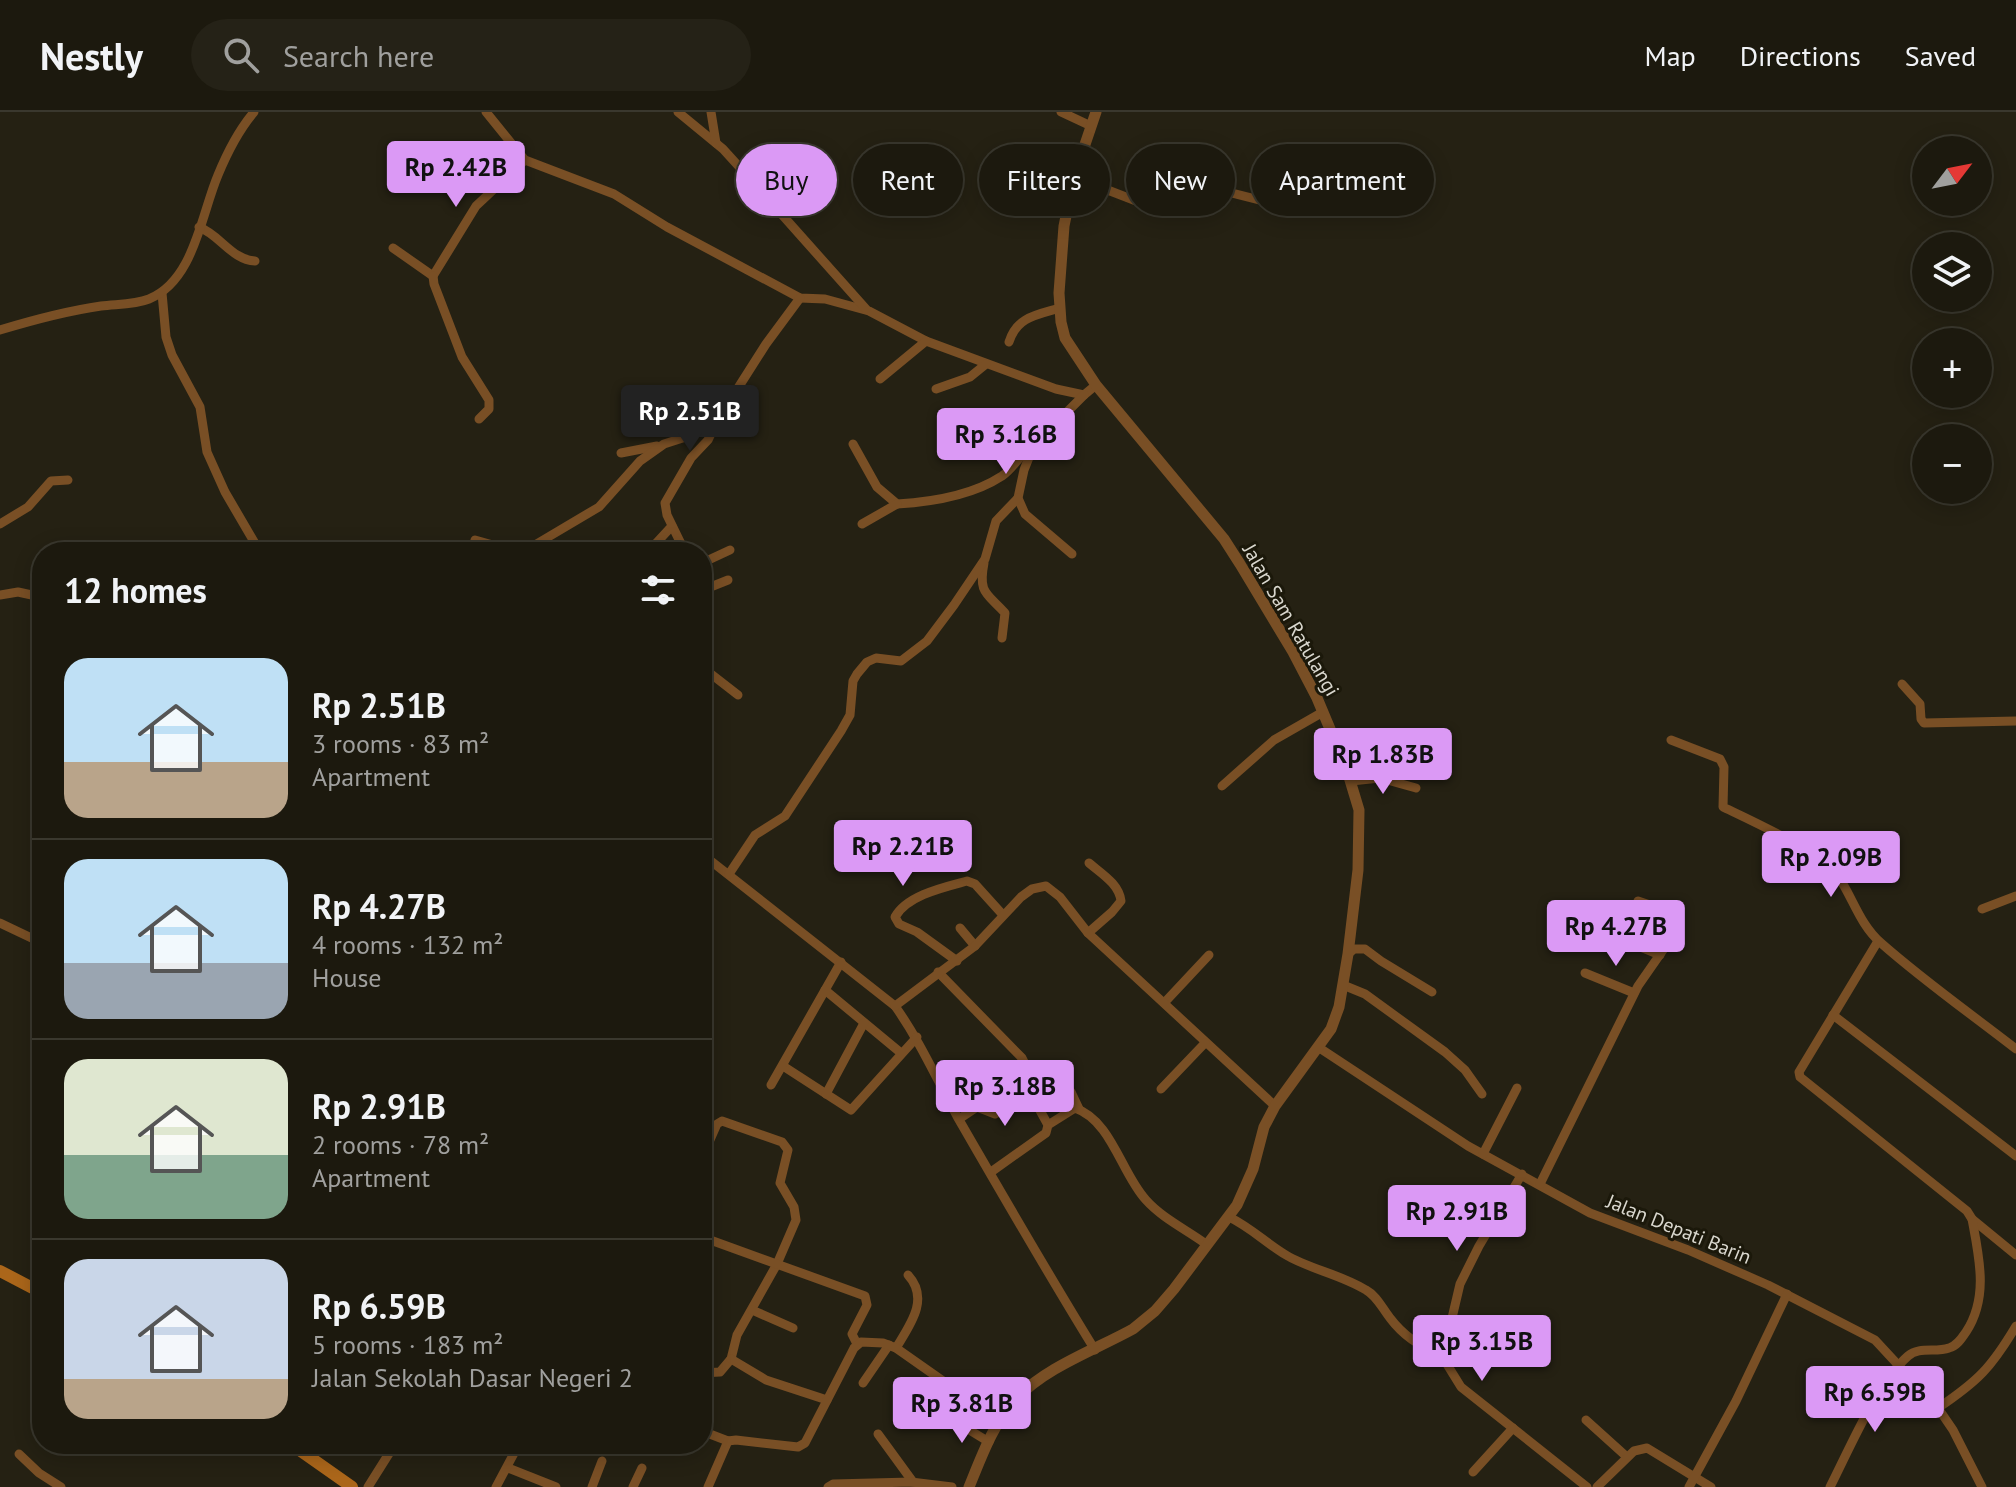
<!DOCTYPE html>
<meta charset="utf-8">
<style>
body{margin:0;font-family:"PT Sans",sans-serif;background:#252217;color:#f1f3f6;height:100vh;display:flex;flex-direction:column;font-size:30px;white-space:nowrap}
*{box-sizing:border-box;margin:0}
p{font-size:26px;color:#a0a09e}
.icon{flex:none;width:44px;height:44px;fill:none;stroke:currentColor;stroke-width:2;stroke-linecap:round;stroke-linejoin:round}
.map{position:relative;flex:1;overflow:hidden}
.panel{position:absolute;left:32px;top:430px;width:680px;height:912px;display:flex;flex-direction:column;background:#1c190e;border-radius:32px;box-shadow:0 4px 20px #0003,0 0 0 2px #3a382e}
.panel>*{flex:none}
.hud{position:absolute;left:736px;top:32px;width:760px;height:72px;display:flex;gap:16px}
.needle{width:52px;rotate:58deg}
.buttons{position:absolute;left:1912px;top:24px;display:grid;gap:16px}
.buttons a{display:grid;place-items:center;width:80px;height:80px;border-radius:50%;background:#1c190e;box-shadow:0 4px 20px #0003,0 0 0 2px #3a382e;font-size:40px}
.price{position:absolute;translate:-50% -68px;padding:0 18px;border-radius:8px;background:#db99f5;color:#111;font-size:26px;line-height:52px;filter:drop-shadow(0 2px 4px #0008)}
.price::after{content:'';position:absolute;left:50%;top:48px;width:24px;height:18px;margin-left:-12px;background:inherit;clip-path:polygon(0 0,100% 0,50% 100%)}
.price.on{background:#222;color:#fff}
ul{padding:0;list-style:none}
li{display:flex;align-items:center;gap:24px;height:200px;padding:0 32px}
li+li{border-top:2px solid #3a382e}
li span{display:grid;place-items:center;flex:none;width:224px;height:160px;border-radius:24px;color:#555}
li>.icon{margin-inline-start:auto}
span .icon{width:96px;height:96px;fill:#fffc;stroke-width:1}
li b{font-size:34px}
h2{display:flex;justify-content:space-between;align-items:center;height:96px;padding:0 32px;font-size:34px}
.chip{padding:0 28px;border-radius:36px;background:#1c190e;box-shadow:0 4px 20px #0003,0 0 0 2px #3a382e;font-size:28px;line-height:72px}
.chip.on{background:#db99f5;color:#111}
header{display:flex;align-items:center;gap:48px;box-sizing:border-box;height:112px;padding:0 40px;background:#1c190e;border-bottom:2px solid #3a382e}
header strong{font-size:38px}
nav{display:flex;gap:44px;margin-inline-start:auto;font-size:28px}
.search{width:560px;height:72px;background:#252217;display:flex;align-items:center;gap:20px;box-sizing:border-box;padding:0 28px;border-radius:44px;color:#a0a09e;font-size:30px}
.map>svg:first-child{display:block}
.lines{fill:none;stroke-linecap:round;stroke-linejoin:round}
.minor{stroke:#794f25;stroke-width:9}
.tertiary{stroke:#794f25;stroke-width:11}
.secondary{stroke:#ab661a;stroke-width:12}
.labels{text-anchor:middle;stroke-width:6;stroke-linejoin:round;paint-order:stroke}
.street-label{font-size:20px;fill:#d9d7ce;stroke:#1b180a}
</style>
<header>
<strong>Nestly</strong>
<div class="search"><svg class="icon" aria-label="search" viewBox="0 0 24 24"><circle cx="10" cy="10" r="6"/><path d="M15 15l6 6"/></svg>Search here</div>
<nav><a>Map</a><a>Directions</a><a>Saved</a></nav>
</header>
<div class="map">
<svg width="2016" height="1375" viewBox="0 0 2016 1375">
<rect width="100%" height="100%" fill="#252113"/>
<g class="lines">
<g class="minor">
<path d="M486,0L525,48L614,82L667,115L800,186L825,187L869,199L926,229L1056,277L1084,283L1096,273"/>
<path d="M678,0L723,37L743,59L866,197"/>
<path d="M711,0L716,31"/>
<path d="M1061,0L1091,14"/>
<path d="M1074,65L1162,99L1170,96L1182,75L1192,71L1283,94"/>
<path d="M199,115C220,123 232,148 255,149"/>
<path d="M393,136L433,164L476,94L525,48"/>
<path d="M433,164L434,172L462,245L489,288V297L479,307"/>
<path d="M162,181L166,225L172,243L200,295L207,340L225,380L260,440"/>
<path d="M0,218C33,208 67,199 101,194C117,192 134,193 149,187C194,169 201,103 218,63C227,41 238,19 254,0"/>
<path d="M1009,230C1017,205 1036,203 1060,196"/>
<path d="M880,267L926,229"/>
<path d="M936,277L970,265L986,252"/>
<path d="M945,324C981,336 1002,334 1039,327"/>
<path d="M853,332L877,375L897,392C931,390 973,383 1002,364C1015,355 1020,341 1034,333"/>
<path d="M621,341L657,334"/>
<path d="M0,412L28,395L51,369L68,368"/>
<path d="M862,412L897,392"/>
<path d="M475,428L517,440"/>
<path d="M523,440L599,395L640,349L664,332L692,323L717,309L766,232L800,186"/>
<path d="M648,440L672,414"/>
<path d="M685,440L667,403L665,391L691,346L708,328L717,309"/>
<path d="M1072,442L1025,402L1018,386L1024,358L1034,333L1084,283"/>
<path d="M702,451L730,438"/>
<path d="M984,451C978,482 987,481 1005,501L1002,526"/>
<path d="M702,473L713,474L728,468"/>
<path d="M0,483L18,480L41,485"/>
<path d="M702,555L738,583"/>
<path d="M1902,572L1920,592L1921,607L1924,611L2016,609"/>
<path d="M1671,628L1720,647L1724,655L1723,695C1750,708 1823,741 1838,764C1853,786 1860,813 1881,831C1924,869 1971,902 2016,937"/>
<path d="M1351,669L1380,666L1416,676"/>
<path d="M1222,674L1274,628L1323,600"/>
<path d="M702,742L895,894C920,929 937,968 958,1006C1003,1084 1048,1162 1095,1238"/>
<path d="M729,762L755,723L785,704L841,619L850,603L853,569L857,562L867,550L876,546L901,549L927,529L954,493L985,447L996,409L1018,386"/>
<path d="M1982,797L2016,784"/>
<path d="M0,811L42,831"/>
<path d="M960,816L975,834"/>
<path d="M1602,819L1660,843"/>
<path d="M1088,821L1112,800L1121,789C1119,772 1102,762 1089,751"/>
<path d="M1878,829L1799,960L1800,965L1967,1099L1972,1107L2016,1143"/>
<path d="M1348,842L1354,837H1365L1381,849L1432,880"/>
<path d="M957,849L917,820L899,812L895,805C907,783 945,775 967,769L975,772L1003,803"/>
<path d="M938,860L1022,946L1028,958L1031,982L1048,1013L1046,1021L991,1060"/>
<path d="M1585,861L1634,881"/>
<path d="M1343,873L1365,882L1445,940L1465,958L1482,982"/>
<path d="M825,878L901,941"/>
<path d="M1165,890L1209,843"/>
<path d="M895,894L975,834L1021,785L1032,777L1046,774L1060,785L1088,821L1275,994"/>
<path d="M1833,903L2016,1044"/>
<path d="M1318,935L1468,1034L1590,1101L1688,1138L1768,1173L1875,1228L1938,1296L1953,1318L1982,1375"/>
<path d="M783,954L851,998L917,925"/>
<path d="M1054,956L1071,980L1079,997"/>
<path d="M771,973L841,850"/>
<path d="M1161,977L1205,931"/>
<path d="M826,982L864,911"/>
<path d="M959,1007L977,995L995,1002L1031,982"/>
<path d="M1048,1013L1075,996C1112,1009 1121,1061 1146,1088C1162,1106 1187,1118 1206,1132"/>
<path d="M1483,1042L1517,976"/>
<path d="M702,1046L717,1012L722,1009L782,1030L788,1038L780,1071L794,1095L796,1108L777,1152L737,1223L731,1247L720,1260L702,1261"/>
<path d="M1540,1072L1638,874L1677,818V808L1662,797L1638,789"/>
<path d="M1229,1105C1250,1115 1266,1131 1286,1143C1309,1157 1340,1162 1366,1178C1377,1184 1382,1196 1390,1206C1402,1222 1420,1236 1440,1241L1461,1275L1587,1375"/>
<path d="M702,1125L865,1184L867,1193L852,1222L857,1232"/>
<path d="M752,1198L793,1216"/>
<path d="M896,1236C910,1213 930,1187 908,1163"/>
<path d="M1440,1241L1452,1206L1460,1172L1479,1134L1522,1062"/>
<path d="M702,1244L707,1210"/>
<path d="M731,1247L766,1268L827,1288"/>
<path d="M863,1271L889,1233"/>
<path d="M1938,1296C1978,1269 1991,1256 2016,1214"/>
<path d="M953,1308L989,1330"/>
<path d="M1586,1308L1627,1345"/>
<path d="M702,1319L728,1329"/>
<path d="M878,1322L913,1370"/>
<path d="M658,1332H664"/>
<path d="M19,1342L39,1361L61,1375"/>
<path d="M508,1356L556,1375"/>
<path d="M1473,1360L1513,1316"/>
<path d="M368,1375L395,1332"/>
<path d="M496,1375L519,1332"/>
<path d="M592,1375L602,1349"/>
<path d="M633,1375L642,1356"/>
<path d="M708,1375L728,1329L736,1328L798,1335L805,1331L854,1236L861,1230L883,1231L896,1236L1000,1309"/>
<path d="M828,1375L833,1372L911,1370L952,1375"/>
<path d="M1597,1375L1634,1339L1647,1336L1711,1375"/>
<path d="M1689,1375L1736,1289L1787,1182"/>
<path d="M1830,1375C1849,1338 1877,1271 1908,1244C1919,1234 1936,1241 1949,1236C1957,1234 1962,1226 1966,1220C1989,1185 1979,1145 1972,1107"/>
</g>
<path class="tertiary" d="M969,1375C981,1346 993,1311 1016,1287C1046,1255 1095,1238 1133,1217L1155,1199L1174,1177L1237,1093L1253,1057L1264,1015L1275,994L1331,917L1339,895L1348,842L1358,758L1359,698L1346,655L1317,586L1293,540L1240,452L1224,427L1096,273L1065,226L1061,210L1059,181L1064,114L1074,65L1096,0"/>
<g class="secondary">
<path d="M0,1159L42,1181"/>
<path d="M291,1332L352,1375"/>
</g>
</g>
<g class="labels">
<g class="street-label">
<text transform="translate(1291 508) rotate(60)" y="7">Jalan Sam Ratulangi</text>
<text transform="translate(1679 1117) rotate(22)" y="7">Jalan Depati Barin</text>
</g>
</g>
</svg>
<div class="buttons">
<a><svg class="needle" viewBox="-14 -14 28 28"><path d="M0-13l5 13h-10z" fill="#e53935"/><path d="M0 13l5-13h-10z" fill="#a0a09e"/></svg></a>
<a><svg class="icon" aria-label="layers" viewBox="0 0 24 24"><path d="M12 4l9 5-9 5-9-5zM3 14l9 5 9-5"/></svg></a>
<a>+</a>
<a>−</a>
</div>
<b class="price" style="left:456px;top:97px">Rp 2.42B</b>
<b class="price on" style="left:690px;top:341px">Rp 2.51B</b>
<b class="price" style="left:1006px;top:364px">Rp 3.16B</b>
<b class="price" style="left:1383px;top:684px">Rp 1.83B</b>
<b class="price" style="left:903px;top:776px">Rp 2.21B</b>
<b class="price" style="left:1831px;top:787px">Rp 2.09B</b>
<b class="price" style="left:1616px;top:856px">Rp 4.27B</b>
<b class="price" style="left:1005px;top:1016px">Rp 3.18B</b>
<b class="price" style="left:1457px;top:1141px">Rp 2.91B</b>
<b class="price" style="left:1482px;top:1271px">Rp 3.15B</b>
<b class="price" style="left:1875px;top:1322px">Rp 6.59B</b>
<b class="price" style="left:962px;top:1333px">Rp 3.81B</b>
<div class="hud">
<a class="chip on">Buy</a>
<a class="chip">Rent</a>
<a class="chip">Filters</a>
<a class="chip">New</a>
<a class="chip">Apartment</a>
</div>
<section class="panel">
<h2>12 homes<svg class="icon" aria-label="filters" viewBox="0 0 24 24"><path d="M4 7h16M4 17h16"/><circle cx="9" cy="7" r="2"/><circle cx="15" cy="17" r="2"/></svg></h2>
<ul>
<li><span style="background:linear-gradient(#bfe0f5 65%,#b9a48a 0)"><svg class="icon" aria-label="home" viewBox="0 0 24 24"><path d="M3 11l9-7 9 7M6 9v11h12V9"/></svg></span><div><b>Rp 2.51B</b><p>3 rooms · 83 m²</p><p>Apartment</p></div></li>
<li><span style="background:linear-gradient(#bfe0f5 65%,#9aa5b1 0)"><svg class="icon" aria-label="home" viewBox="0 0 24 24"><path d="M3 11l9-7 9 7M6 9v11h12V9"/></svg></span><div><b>Rp 4.27B</b><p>4 rooms · 132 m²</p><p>House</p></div></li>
<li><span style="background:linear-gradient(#dfe7d0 60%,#7fa58c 0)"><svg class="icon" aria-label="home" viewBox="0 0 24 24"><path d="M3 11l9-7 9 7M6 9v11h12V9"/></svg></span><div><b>Rp 2.91B</b><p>2 rooms · 78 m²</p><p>Apartment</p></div></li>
<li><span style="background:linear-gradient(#c9d6e8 75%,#b9a48a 0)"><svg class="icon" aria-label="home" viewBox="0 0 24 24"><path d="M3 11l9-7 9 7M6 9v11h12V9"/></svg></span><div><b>Rp 6.59B</b><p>5 rooms · 183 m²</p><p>Jalan Sekolah Dasar Negeri 2</p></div></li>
</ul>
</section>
</div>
